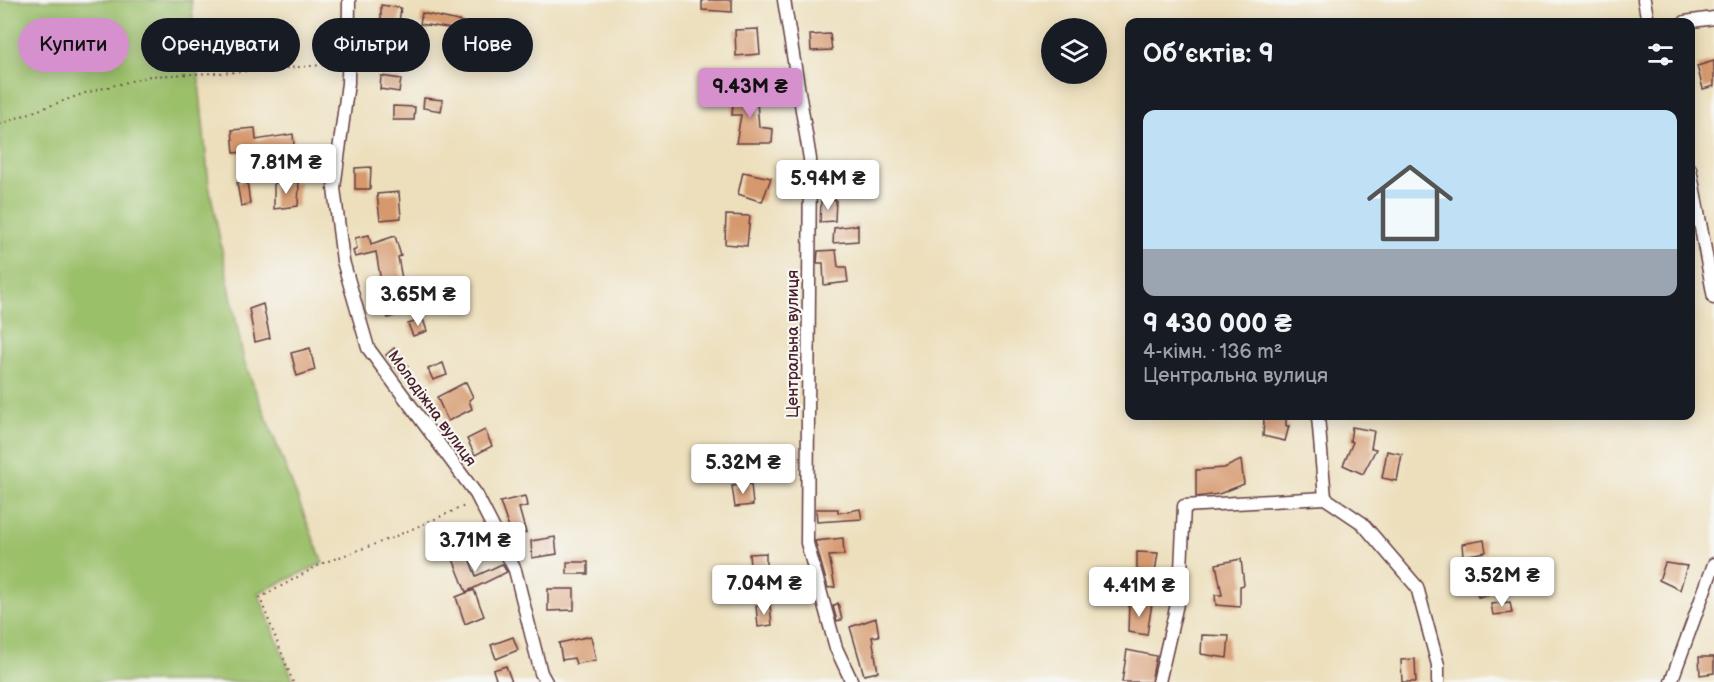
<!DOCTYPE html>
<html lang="uk">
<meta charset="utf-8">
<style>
body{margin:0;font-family:"Balsamiq Sans",sans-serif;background:#20242c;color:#f1f3f6;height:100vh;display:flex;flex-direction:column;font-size:22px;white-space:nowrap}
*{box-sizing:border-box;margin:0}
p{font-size:20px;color:#9ea1a6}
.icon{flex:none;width:33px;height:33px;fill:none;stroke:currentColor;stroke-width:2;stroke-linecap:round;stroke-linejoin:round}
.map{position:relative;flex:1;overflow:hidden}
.sheet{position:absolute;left:1125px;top:18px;width:570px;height:402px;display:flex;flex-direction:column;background:#171b24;border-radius:12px;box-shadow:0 3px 15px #0003}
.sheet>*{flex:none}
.hud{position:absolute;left:18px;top:18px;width:570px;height:54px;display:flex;gap:12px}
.fabs{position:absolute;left:1041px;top:18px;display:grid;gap:12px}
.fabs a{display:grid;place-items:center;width:66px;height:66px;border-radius:50%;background:#171b24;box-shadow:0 3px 15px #0003;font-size:30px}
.price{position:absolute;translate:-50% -51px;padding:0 14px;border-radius:6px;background:#fff;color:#222;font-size:20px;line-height:39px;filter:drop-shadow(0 2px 3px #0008)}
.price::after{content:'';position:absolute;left:50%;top:36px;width:18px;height:14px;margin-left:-9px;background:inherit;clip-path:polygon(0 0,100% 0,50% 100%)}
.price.active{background:#d690ce;color:#111}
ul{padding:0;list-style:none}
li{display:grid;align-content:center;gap:12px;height:318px;padding:0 18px}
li+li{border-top:2px solid #363941}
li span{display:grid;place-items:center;height:186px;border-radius:12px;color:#555}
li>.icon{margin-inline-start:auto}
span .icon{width:108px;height:108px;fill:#fffc;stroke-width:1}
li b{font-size:26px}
h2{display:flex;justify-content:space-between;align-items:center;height:72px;padding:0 18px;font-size:26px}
.pill{padding:0 21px;border-radius:27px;background:#171b24;box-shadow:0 3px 15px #0003;font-size:21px;line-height:54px}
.pill.active{background:#d690ce;color:#111}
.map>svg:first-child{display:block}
.green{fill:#9bc06b;stroke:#72704b;stroke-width:1.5}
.building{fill:#d6986d}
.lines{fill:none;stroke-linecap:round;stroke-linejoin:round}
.minor-casing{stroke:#623c41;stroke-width:15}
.path{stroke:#623c41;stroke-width:2;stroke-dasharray:1.5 4.5;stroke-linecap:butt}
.minor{stroke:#fff;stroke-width:12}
.labels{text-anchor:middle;stroke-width:4.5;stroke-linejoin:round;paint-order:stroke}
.street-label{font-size:16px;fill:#4a1f2b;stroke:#f6f6f2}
</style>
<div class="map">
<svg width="1714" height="682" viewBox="0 0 1714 682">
<rect width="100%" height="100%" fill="#f6f6f2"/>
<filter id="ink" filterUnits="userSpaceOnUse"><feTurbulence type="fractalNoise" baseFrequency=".0167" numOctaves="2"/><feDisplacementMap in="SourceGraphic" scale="12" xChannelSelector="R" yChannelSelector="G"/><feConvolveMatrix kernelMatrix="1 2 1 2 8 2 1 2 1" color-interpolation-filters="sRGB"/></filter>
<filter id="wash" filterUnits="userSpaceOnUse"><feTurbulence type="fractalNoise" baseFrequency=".008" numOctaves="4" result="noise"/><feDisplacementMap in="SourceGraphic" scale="24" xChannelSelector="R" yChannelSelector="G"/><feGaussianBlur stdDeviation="1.35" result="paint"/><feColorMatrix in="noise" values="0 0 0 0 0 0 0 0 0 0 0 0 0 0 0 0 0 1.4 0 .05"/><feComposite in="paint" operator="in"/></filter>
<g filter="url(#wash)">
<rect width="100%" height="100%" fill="#eddfbc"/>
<path class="green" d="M0,0H191L209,185L244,361L323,563L258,593L294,682H0Z"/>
<g id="blocks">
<g class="building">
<path d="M702,0H732V12L702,10Z"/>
<path d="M381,5L401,8L398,29L381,28Z"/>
<path d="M422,13L463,22L461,30L420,24Z"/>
<path d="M758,29L760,54L736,56L735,30Z"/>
<path d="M830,34L832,50L811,51L810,35Z"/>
<path d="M402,35L425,38L421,62L399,59Z"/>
<path d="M288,37L289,58L266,60L265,40Z"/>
<path d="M1714,61V86L1703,89L1697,66Z"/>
<path d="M381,76L401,79L399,92L380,89Z"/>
<path d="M756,89L759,127L773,129L772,143H736L741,115H732L734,92Z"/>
<path d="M424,98L443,100L441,111L423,108Z"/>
<path d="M393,106L415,107L414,120H393Z"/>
<path d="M255,128L256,140L293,134L295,156L267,161L265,150L234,153L232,130Z"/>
<path d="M371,167L370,189H355V168Z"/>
<path d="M743,172L771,178L762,202L738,194Z"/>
<path d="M865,176L868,190L844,193L843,178Z"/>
<path d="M247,180L250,204L241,206L237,183Z"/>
<path d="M299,182L298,206L274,209V183Z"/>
<path d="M399,192L401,218L380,220L377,194Z"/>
<path d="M836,200L835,221L820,222L821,201Z"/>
<path d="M726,215L750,216L747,246L725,244Z"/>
<path d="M858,225V241L833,243L834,228Z"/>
<path d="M369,235L371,244L395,236L401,256L398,257L402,279L381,282L376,252L355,257L353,251L357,249L355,238Z"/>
<path d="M836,250L838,267H846L848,282L824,285L823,263H817L818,251Z"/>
<path d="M396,294L402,313L388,318L382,300Z"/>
<path d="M263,304L270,338L255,342L249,309Z"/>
<path d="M423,319L427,331L413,336L408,324Z"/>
<path d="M310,348L315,370L297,376L291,353Z"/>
<path d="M394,348L408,366L401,373L386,355Z"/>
<path d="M443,363L447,375L433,380L428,369Z"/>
<path d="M466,382L473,397L469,400L472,409L448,421L437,397Z"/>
<path d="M1264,416H1286V426H1289L1285,441L1263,436Z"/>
<path d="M1352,427L1374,431L1371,448L1376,449L1363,474L1343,465L1353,442L1350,441Z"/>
<path d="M485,430L492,446L475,455L467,439Z"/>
<path d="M1387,451L1402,454L1397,481L1382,478Z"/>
<path d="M1241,460L1244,484L1219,494L1196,497V470L1224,468Z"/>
<path d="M751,484L753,505L735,507L732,486Z"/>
<path d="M525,496L527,506L519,508L526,533L512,537L500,502Z"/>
<path d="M816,509H838V513L860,509L862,519L817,522Z"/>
<path d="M477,535L485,551L472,557L464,543Z"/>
<path d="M555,537L557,554L532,558L531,541Z"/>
<path d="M843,538L844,555L829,556L835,587L828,588L815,541Z"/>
<path d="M1484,540L1486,552L1463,556L1462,544Z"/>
<path d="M1137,552L1158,553L1155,572L1137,570Z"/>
<path d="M467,553L476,576L502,564L507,572L466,592L453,559Z"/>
<path d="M766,553V577L751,579L749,554Z"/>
<path d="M1241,559L1244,585L1240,586V607L1216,605L1215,595H1222L1216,564Z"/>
<rect x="567" y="562" width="21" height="12"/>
<path d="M1523,562L1527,581L1517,583L1513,565Z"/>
<path d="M1665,563L1687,566L1680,590L1659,580Z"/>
<path d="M1485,574L1489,595L1478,597L1475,576Z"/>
<path d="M548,589H574V610L548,611Z"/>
<path d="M474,590L484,616L465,624L456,597Z"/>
<path d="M1129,602L1152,603L1147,635L1128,632Z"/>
<path d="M1510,602L1512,613L1493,615L1491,604Z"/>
<path d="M838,603L842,620L837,621L833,606Z"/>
<path d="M770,605L772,625L758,627L756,606Z"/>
<path d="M876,618L879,636L872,637L878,672L864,675L850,627Z"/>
<path d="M1202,635L1229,636L1227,658L1201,654Z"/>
<path d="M591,636L596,660L576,664L574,658L562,660L559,643Z"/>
<path d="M513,637L518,650L496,659L491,645Z"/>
<path d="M1127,650L1156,656L1151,682H1122Z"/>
<path d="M1699,657H1714V673L1700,675Z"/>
<path d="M1415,659L1416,682H1402L1401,660Z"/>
<path d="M506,666L512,682H497L493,670Z"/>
</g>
</g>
</g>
<g filter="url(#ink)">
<use href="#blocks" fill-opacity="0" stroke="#623c41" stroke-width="1.5"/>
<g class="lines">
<defs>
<g id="minor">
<path d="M349,0L348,83L334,188L343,261L368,348L476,494L515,570L541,673L546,682"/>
<path d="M784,0L810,159L807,543L836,648L852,682"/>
<path d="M1644,0L1648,22"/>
<path d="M1685,22L1714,18"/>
<path d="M1690,169L1714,298"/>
<path d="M1318,416L1325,498L1362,523L1417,587L1438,665V682"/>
<path d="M1159,682L1180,591L1184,506L1325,498"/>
<path d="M1671,682L1714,564"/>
</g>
</defs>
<use href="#minor" class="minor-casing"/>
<g class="path">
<path d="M0,124L85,93L150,76L236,72L336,64"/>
<path d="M293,682L260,598L323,563L389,539L467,505"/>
</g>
<use href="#minor" class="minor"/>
</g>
</g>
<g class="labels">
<g class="street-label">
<text transform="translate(792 344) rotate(-90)" y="6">Центральна вулиця</text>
<text transform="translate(433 408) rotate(54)" y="6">Молодіжна вулиця</text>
</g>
</g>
</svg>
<div class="fabs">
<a><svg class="icon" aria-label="layers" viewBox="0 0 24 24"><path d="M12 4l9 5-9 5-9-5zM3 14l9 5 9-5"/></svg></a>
</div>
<b class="price active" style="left:750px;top:119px">9.43M ₴</b>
<b class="price" style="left:286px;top:195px">7.81M ₴</b>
<b class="price" style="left:828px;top:211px">5.94M ₴</b>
<b class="price" style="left:418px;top:327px">3.65M ₴</b>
<b class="price" style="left:743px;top:495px">5.32M ₴</b>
<b class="price" style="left:475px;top:573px">3.71M ₴</b>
<b class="price" style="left:1502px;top:608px">3.52M ₴</b>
<b class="price" style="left:764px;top:616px">7.04M ₴</b>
<b class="price" style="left:1139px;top:618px">4.41M ₴</b>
<div class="hud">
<a class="pill active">Купити</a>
<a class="pill">Орендувати</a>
<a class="pill">Фільтри</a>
<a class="pill">Нове</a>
</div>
<section class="sheet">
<h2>Об’єктів: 9<svg class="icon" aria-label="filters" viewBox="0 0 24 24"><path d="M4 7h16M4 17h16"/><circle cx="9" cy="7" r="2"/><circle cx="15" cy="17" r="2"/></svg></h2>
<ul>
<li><span style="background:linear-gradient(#bfe0f5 75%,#9aa5b1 0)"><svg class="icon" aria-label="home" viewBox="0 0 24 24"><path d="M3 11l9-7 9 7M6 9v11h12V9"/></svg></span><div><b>9 430 000 ₴</b><p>4-кімн. · 136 m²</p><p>Центральна вулиця</p></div></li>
</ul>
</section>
</div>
